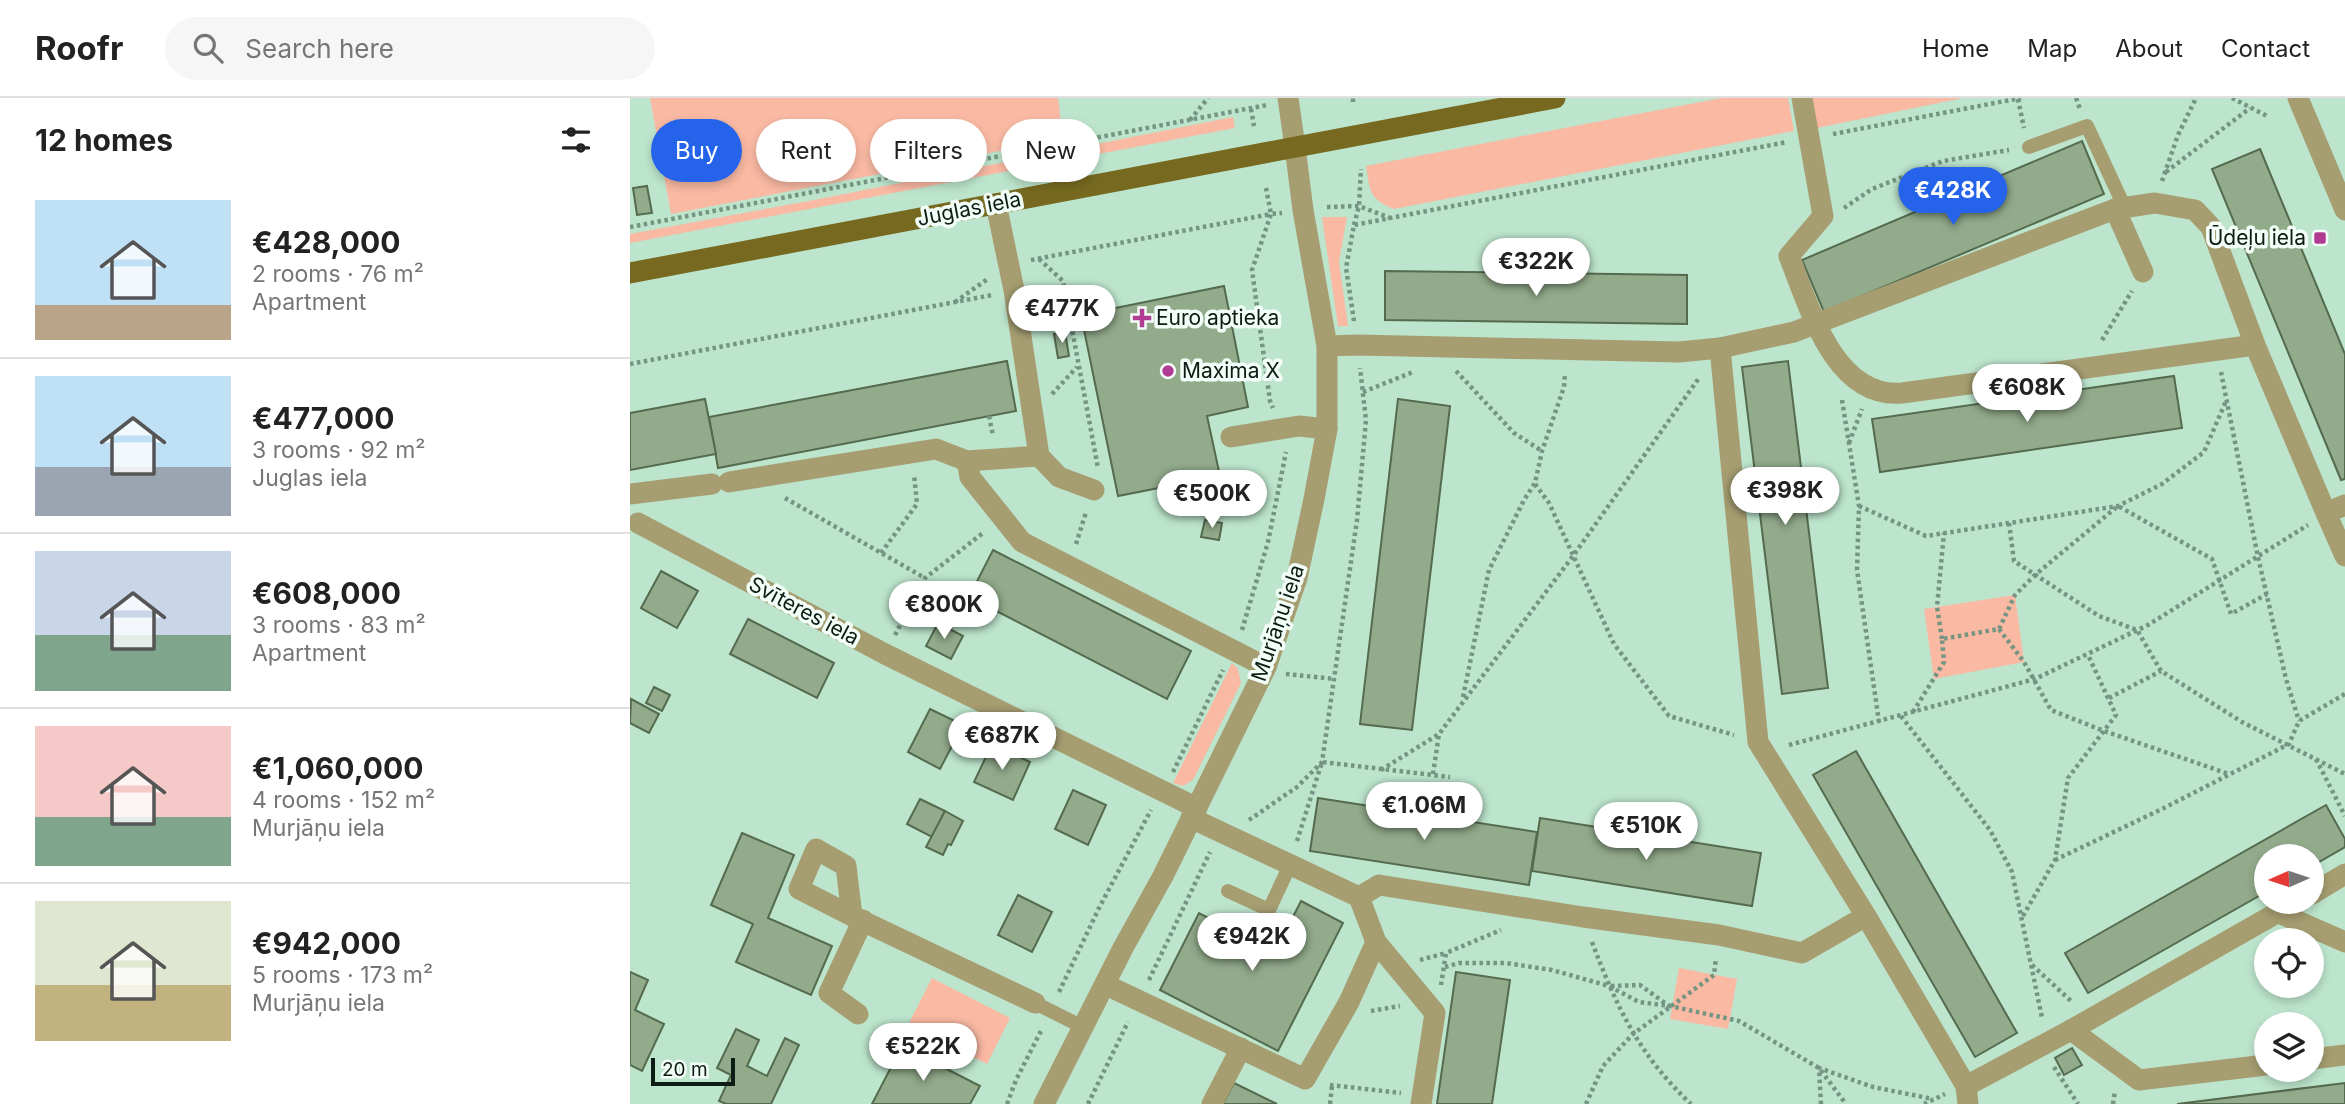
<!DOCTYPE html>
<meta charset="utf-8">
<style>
body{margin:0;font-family:Inter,sans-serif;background:#f6f6f6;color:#222;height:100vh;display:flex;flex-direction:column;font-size:26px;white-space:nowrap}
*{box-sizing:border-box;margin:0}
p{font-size:23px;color:#767676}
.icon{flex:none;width:38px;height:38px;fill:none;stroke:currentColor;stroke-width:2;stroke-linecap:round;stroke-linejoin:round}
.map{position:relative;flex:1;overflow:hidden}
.sheet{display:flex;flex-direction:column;background:#fff;width:630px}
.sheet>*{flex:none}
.guide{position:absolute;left:21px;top:21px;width:665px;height:63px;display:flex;gap:14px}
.needle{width:46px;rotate:267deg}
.buttons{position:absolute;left:1624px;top:746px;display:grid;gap:14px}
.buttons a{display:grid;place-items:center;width:70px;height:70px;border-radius:50%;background:#fff;box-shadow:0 4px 10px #0003;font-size:35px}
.scale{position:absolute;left:21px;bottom:18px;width:84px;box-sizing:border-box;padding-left:7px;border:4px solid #0d1c14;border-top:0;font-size:19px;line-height:24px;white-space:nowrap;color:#0d1c14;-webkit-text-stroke:5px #f2fef7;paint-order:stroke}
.price{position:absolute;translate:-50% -60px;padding:0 16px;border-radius:24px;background:#fff;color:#222;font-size:23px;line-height:46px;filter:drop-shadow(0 2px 4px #0008)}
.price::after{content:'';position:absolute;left:50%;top:42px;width:21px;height:16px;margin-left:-10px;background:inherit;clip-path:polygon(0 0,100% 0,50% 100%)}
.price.selected{background:#2563eb;color:#fff}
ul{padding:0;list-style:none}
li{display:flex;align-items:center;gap:21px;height:175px;padding:0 35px}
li+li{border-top:2px solid #e0e0e0}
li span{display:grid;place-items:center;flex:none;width:196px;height:140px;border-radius:0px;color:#555}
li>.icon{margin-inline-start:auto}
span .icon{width:84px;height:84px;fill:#fffc;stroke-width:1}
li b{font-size:30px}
h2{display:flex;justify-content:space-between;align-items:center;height:84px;padding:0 35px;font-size:30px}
.pill{padding:0 24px;border-radius:32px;background:#fff;box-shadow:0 4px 10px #0003;font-size:24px;line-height:63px}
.pill.selected{background:#2563eb;color:#fff}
header{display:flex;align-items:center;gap:42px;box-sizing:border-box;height:98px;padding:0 35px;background:#fff;border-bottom:2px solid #e0e0e0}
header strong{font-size:33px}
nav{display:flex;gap:38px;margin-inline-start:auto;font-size:24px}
.search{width:490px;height:63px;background:#f6f6f6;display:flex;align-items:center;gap:18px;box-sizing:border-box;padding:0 24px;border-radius:38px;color:#767676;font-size:26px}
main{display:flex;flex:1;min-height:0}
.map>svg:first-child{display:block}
.green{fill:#f9b9a3}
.building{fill:#92ab8b;stroke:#546b4e;stroke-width:2}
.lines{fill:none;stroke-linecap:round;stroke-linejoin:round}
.path{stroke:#769482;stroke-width:4.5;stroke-dasharray:3.5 3.5;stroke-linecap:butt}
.service{stroke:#a69e71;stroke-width:14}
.minor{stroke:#a69e71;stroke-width:21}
.tertiary{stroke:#a69e71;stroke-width:21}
.primary{stroke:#776a20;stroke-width:21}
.poi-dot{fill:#b13c93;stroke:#f2fef7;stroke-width:2.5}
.labels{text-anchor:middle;stroke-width:7;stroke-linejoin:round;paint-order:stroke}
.street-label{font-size:21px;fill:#0d1c14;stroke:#f2fef7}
.poi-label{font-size:21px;fill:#0d1c14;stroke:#f2fef7;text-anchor:start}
</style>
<header>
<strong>Roofr</strong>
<div class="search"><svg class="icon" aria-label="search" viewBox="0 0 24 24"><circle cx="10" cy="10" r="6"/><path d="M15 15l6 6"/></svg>Search here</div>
<nav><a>Home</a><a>Map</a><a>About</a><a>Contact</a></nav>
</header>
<main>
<section class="sheet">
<h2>12 homes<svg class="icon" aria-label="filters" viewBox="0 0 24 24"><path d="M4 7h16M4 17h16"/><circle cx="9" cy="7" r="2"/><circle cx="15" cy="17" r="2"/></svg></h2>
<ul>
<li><span style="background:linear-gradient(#bfe0f5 75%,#b9a48a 0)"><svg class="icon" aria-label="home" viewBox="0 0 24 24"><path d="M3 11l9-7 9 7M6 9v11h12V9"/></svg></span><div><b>€428,000</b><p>2 rooms · 76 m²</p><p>Apartment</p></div></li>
<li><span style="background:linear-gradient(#bfe0f5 65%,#9aa5b1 0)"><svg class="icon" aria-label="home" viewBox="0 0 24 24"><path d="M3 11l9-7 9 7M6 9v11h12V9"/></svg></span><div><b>€477,000</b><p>3 rooms · 92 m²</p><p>Juglas iela</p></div></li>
<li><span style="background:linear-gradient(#c9d6e8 60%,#7fa58c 0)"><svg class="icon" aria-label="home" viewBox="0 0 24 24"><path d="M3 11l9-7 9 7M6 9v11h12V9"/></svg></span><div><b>€608,000</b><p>3 rooms · 83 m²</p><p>Apartment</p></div></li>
<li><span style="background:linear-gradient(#f6c9c9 65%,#7fa58c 0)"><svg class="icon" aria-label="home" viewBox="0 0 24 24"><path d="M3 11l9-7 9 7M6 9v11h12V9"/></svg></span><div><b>€1,060,000</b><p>4 rooms · 152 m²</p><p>Murjāņu iela</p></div></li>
<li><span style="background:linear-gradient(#dfe7d0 60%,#c2b280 0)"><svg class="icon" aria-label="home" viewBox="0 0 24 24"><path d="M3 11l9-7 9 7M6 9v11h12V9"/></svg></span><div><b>€942,000</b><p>5 rooms · 173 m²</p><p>Murjāņu iela</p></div></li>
</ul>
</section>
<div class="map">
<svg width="1715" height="1006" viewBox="0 0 1715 1006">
<rect width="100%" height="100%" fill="#bde5cd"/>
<g class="green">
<path d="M20,0H428L433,41L41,116Z"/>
<path d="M1091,0H1158L1164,33L764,111C739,101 740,93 736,68Z"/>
<path d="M1180,0H1333L1187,30Z"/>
<path d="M603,19L605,30L0,145V136L184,102Z"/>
<path d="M692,119H717L709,164L718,228H708Z"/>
<path d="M1385,497L1394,564L1304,581L1294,511Z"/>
<path d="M602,565L608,571L611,585L563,682L553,688L543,685Z"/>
<path d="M1049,870L1107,881L1098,931L1040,921Z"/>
<path d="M302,880L380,920L357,966L278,927Z"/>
</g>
<g class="building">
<path d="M1452,43L1474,96L1194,214L1172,162Z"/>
<path d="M1630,51L1715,256V381L1711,382L1582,71Z"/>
<path d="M17,88L22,115L7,117L3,90Z"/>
<path d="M755,173L1057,177V226L755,222Z"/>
<path d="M594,188L618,309L577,318L590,378L488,398L451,217Z"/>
<path d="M435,234L439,258L428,260L424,236Z"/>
<path d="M377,263L386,313L88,370L79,319Z"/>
<path d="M1158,263L1198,590L1152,596L1112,269Z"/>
<path d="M1544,278L1552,330L1250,374L1242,321Z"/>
<path d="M75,301L86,356L0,372V315Z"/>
<path d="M768,301L820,308L782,632L730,626Z"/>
<path d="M575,422L592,425L589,442L571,439Z"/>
<path d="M363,452L561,553L537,601L339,499Z"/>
<path d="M31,473L68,493L47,530L11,510Z"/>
<path d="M118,521L204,565L187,600L100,556Z"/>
<path d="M308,525L333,538L321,561L296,548Z"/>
<path d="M24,589L40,597L32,613L16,605Z"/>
<path d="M1,601L29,616L19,635L0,625Z"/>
<path d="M300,611L333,627L310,671L278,654Z"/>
<path d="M362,646L400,664L383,702L344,684Z"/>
<path d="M1226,653L1387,935L1345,959L1183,677Z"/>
<path d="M443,692L476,707L458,747L425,731Z"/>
<path d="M688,700L907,734L899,787L680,753Z"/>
<path d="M290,701L315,713L302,739L277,726Z"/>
<path d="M1696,707L1715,741V749L1682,768V758H1636V794L1458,895L1435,855Z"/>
<path d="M315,713L333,723L321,747L318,746L313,757L296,749Z"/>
<path d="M910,720L1131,755L1122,808L902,773Z"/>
<path d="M112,735L164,757L138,820L202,848L181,897L106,864L123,826L81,807Z"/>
<path d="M388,797L422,814L402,854L368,837Z"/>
<path d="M671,803L713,825L648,953L530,892L569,815L645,854Z"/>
<path d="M0,874L18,882L5,912L34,926L12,973L0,967Z"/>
<path d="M826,874L880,882L862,1006H807Z"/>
<path d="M106,931L129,942L117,968L137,978L155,940L169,947L141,1006H96L89,1003L101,977L87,970Z"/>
<path d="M272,948L350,988L340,1006H242Z"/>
<path d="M1442,950L1452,967L1434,977L1425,960Z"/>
<path d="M604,985L647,1006H593Z"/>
<path d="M1715,985V1006H1547Z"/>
</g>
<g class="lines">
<g class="path">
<path d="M1446,0L1450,11"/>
<path d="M1602,0L1639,19"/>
<path d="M1388,1L1394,30"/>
<path d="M723,4V0"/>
<path d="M621,11L624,28"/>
<path d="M560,22L578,0"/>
<path d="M1203,36L1391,0"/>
<path d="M1536,74L1620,10"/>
<path d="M1532,83L1548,37L1566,0"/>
<path d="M636,90L641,116L652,115"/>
<path d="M697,109L729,108L760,120"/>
<path d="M1214,110L1242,91L1313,63L1379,52"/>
<path d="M724,127L729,108L731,71"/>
<path d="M0,129L637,7"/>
<path d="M409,161L433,183L468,370"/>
<path d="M401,162L641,116L622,172L640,303L643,310"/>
<path d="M325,204L359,180"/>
<path d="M724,223L716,170L724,127L1157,44"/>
<path d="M1472,242L1502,193"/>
<path d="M0,266L362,197"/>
<path d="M826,273L884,335L912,353"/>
<path d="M1591,274L1628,459L1656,581L1669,623"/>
<path d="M733,294L783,274"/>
<path d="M422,296L447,269"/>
<path d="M1212,302L1229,408L1227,472L1249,624"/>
<path d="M359,318L363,338"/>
<path d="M1219,345L1232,311"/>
<path d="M905,386L919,405L984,546L1039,618L1104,637"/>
<path d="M155,400L295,480"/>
<path d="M1229,408L1296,438L1488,408L1532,386L1574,354L1596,303"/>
<path d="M1379,425L1384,463L1469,518L1507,532L1531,573L1612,624L1715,676"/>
<path d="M446,446L456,414"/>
<path d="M251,455L287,406L284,376"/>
<path d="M1369,531L1394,564L1421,612L1474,633L1599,676"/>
<path d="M612,532L638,444L656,354"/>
<path d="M265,537L295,480L353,435"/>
<path d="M1312,541L1307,509L1314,435"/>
<path d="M656,576L705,581"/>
<path d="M833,599L859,472L894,402L905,385L912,353L934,289L935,276"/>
<path d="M1479,600L1531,573"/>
<path d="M1283,614L1314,564L1312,541L1369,531L1385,497L1405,477L1488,408L1582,461L1601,516L1637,496"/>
<path d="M1271,618L1360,732L1382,774L1412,920"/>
<path d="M1159,647L1405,581L1518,527L1678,427"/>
<path d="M1686,661L1715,718"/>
<path d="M751,672L809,636L943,458L1069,280"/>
<path d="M543,674L593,572"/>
<path d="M803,676L809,636"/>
<path d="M619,722L667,689L692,664L727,422L736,322L730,270"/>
<path d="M667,743L692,664L820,679"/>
<path d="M1425,762L1532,711L1659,646L1669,623L1715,596"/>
<path d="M1393,818L1425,762L1438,680L1486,617L1458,557"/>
<path d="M962,844C987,910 1009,957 1061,1006"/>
<path d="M790,862L816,855"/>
<path d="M1402,867L1441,903"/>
<path d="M815,869L829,865H876L922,872L979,888L1009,904L1040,908L1109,923L1189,970L1216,1006"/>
<path d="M519,882L580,754"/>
<path d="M811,887L816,855L871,832"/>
<path d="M981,888L1010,887L1039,908"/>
<path d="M429,894L469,810L521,712"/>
<path d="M741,913L770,908"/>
<path d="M1424,969L1448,1006"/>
<path d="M700,987L771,995"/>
<path d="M377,1006L386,982L412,931"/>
<path d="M458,1006L498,924"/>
<path d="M700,1006L702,988"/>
<path d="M956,1006L973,968L1003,936L1084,877L1086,860"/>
<path d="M1191,1006L1189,970L1243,989L1303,1001"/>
<path d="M1294,1006L1315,996"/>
<path d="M1483,1006L1485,993"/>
</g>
<g class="service">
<path d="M1399,49L1457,28L1494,108"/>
<path d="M598,793L639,812L660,767"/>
<path d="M405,905L453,929"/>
</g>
<g class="minor">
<path d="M658,0L665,49"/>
<path d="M1172,0L1193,118L1159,158C1179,208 1204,301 1272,295L1625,247"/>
<path d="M1485,111L1513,174"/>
<path d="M697,248L728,247L1049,254L1090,250L1164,234L1485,111L1525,105L1565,112L1581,129L1625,247L1696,415"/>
<path d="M1090,250L1128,644L1236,818L1336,988L1338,1006"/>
<path d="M601,339L669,328L697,331"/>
<path d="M409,358L429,379L464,392"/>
<path d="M337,363L340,379L392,444L636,569"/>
<path d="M99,384L306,351L337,363L409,358L384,192L366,106"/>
<path d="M0,396L82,386"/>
<path d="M1715,407L1696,415L1715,458"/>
<path d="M8,425L255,556L567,710"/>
<path d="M561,720L729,799L749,787L953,819L1089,837L1172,855L1236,818"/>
<path d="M1682,796L1715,776"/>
<path d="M729,799L746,844L805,915L791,1006"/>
<path d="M1649,815L1715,844"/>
<path d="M222,818L169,791L186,751L216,768L222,818L405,905"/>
<path d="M476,887L675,981L719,904L746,844"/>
<path d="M228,916L199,895L233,822"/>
<path d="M1441,932L1509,982L1636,967"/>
<path d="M1682,961L1715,957"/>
<path d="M1336,988L1441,932L1668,803"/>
<path d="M582,1006L611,950"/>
</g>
<g class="tertiary">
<path d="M1668,0L1715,112"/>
<path d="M414,1006L493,850L533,778L636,569L667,480L684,401L697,331V248L673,112L665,49"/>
</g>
<path class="primary" d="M0,175L925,0"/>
</g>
<g class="poi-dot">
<rect x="1683" y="133" width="14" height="14" rx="3.5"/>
<path d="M508.5 209.5h7v7h7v7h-7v7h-7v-7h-7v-7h7z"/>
<circle cx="538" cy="273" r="7"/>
</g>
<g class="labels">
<g class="street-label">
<text transform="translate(339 111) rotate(-11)" y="7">Juglas iela</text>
<text transform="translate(174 513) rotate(28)" y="7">Svīteres iela</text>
<text transform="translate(648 525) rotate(-71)" y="7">Murjāņu iela</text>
</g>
<g class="poi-label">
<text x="1676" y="147" text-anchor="end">Ūdeļu iela</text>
<text x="526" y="227">Euro aptieka</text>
<text x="552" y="280">Maxima X</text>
</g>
</g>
</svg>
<div class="buttons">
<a><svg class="needle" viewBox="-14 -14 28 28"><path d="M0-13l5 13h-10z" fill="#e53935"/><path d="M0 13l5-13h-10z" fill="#767676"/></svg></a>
<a><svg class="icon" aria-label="locate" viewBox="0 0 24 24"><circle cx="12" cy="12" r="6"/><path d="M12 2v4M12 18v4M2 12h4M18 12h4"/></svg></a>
<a><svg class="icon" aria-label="layers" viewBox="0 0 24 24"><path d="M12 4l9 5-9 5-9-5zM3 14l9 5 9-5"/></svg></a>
</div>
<div class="scale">20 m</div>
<b class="price selected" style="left:1323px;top:129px">€428K</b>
<b class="price" style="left:906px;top:200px">€322K</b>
<b class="price" style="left:432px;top:247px">€477K</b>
<b class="price" style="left:1397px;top:326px">€608K</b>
<b class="price" style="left:1155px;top:429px">€398K</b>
<b class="price" style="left:582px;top:432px">€500K</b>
<b class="price" style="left:314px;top:543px">€800K</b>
<b class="price" style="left:372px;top:674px">€687K</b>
<b class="price" style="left:794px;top:744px">€1.06M</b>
<b class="price" style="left:1016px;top:764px">€510K</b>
<b class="price" style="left:622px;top:875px">€942K</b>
<b class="price" style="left:293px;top:985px">€522K</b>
<div class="guide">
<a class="pill selected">Buy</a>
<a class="pill">Rent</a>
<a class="pill">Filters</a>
<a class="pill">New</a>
</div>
</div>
</main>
